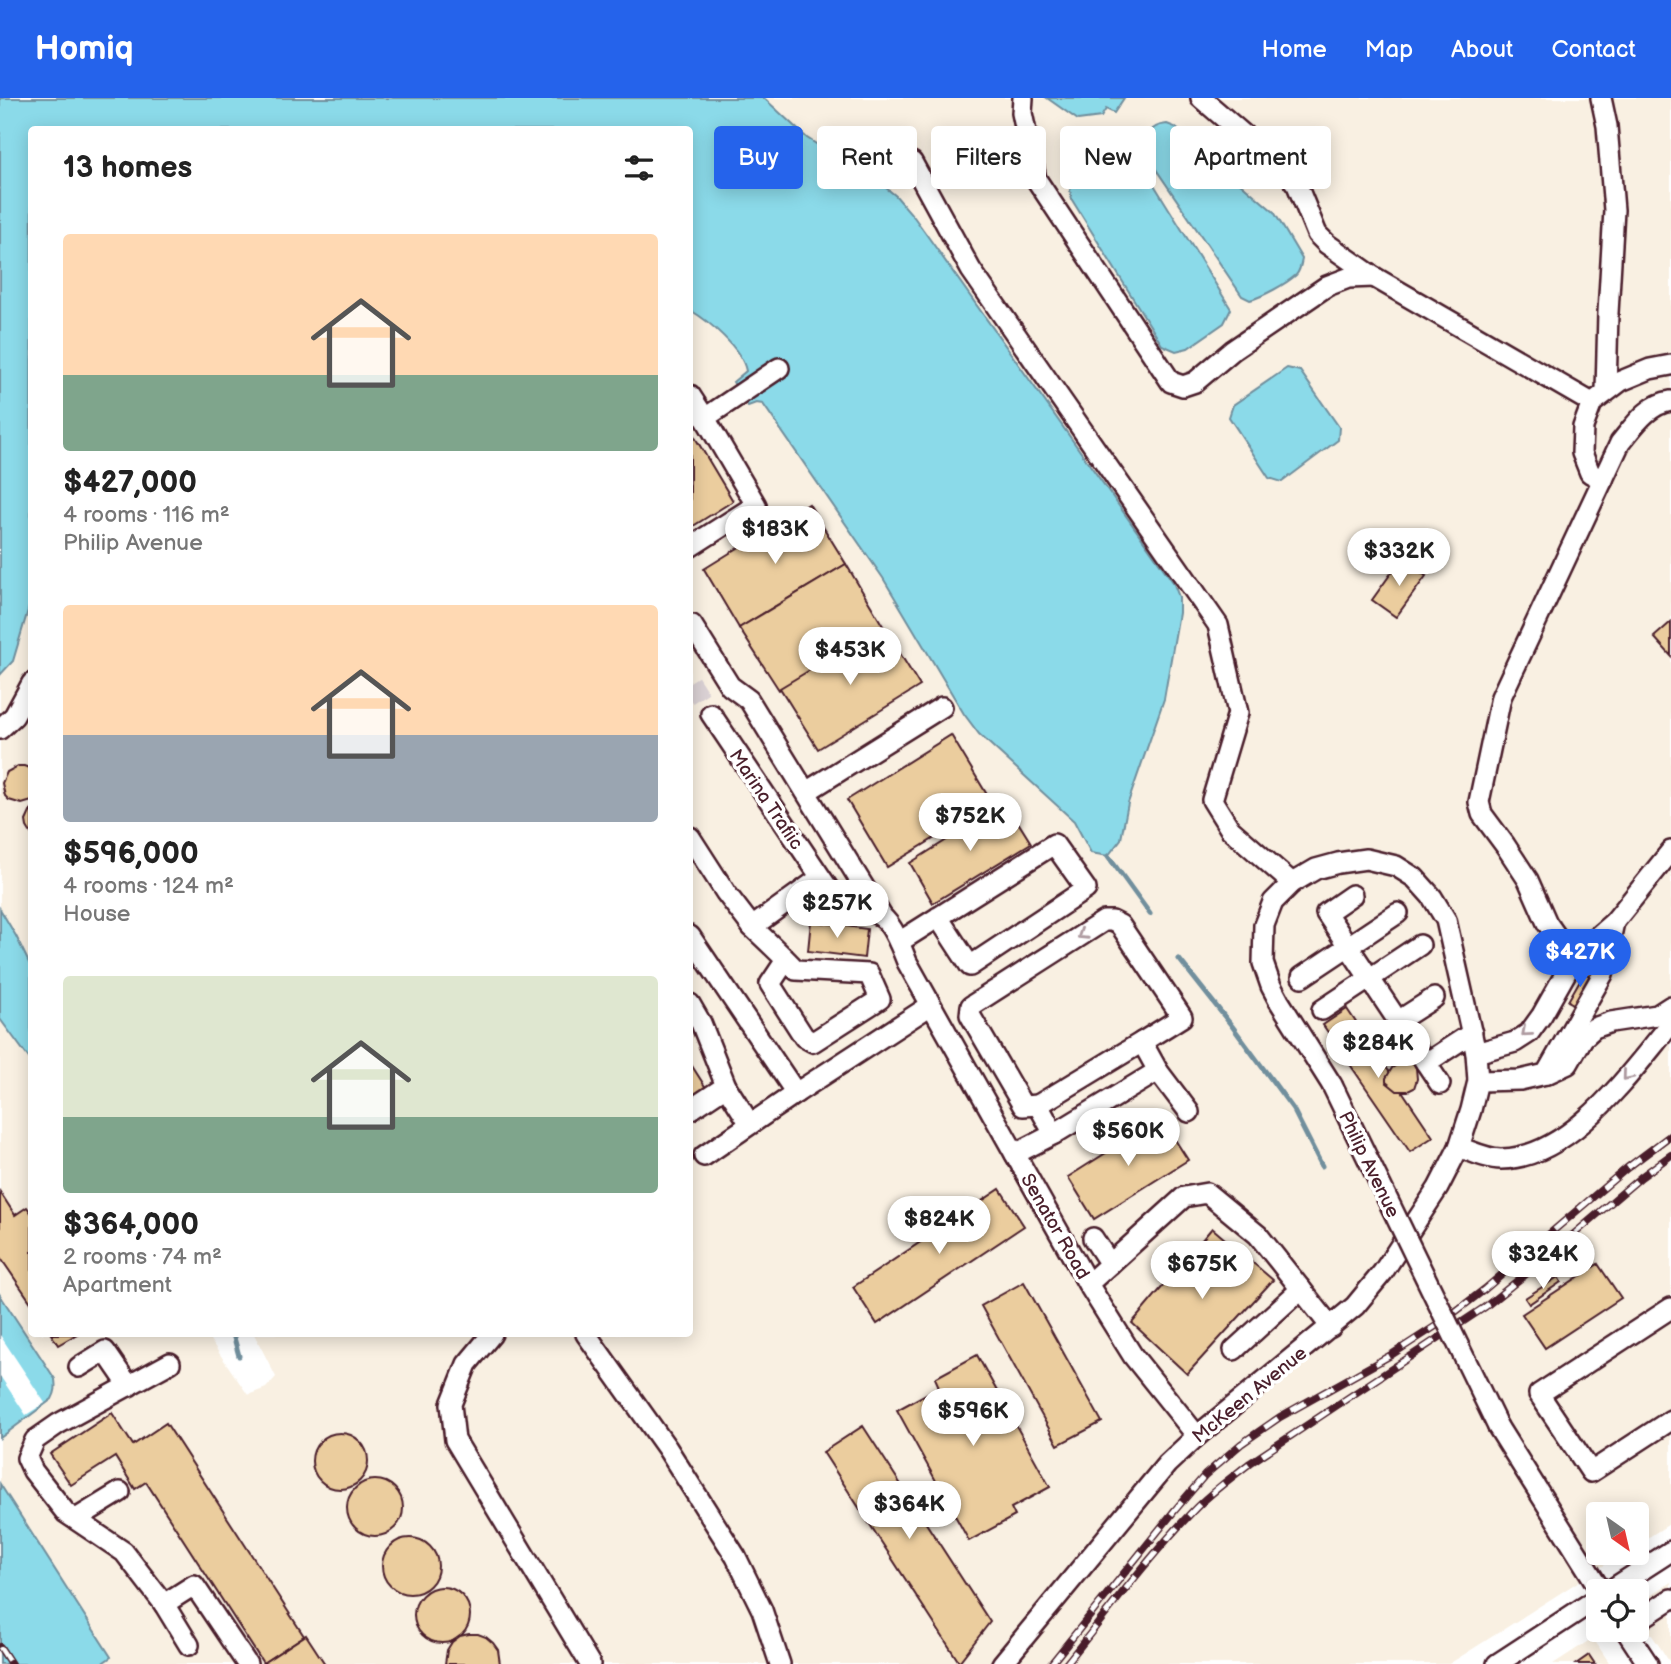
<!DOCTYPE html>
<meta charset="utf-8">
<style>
body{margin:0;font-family:"Balsamiq Sans",sans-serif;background:#f2f2f2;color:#222;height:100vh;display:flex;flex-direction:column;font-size:26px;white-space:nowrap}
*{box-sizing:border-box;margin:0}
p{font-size:23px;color:#767676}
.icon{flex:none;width:38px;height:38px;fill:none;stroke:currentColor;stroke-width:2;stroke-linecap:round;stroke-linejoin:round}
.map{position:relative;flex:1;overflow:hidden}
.panel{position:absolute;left:28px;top:28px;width:665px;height:1211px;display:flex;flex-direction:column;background:#fff;border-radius:7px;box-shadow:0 4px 18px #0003}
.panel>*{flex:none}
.top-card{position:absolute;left:714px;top:28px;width:665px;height:63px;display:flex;gap:14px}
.needle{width:46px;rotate:146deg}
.fabs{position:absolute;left:1586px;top:1404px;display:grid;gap:14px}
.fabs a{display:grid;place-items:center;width:63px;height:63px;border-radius:7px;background:#fff;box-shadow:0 4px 18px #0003;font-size:35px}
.price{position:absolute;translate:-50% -60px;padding:0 16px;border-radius:24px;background:#fff;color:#222;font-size:23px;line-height:46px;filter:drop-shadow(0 2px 4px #0008)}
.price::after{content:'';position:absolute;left:50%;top:42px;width:21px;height:16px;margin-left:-10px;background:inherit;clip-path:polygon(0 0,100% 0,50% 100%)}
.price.current{background:#2563eb;color:#fff}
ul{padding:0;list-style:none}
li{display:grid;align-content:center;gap:14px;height:371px;padding:0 35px}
li span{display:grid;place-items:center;height:217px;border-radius:7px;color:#555}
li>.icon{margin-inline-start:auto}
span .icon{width:126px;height:126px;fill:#fffc;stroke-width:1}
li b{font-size:30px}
h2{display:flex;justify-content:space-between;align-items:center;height:84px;padding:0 35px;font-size:30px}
.tag{padding:0 24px;border-radius:7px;background:#fff;box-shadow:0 4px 18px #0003;font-size:24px;line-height:63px}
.tag.current{background:#2563eb;color:#fff}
header{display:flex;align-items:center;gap:42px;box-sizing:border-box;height:98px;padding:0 35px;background:#2563eb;color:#fff}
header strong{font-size:33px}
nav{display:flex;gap:38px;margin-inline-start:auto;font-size:24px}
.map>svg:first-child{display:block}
.built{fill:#f9f0e2}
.water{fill:#8bdae9;stroke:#718f9d;stroke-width:2}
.pier{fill:#fff}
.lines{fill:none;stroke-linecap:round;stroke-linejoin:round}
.stream{stroke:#718f9d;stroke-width:5}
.building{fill:#ebcd9e;stroke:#4a1f2b;stroke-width:2}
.minor-tunnel{stroke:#dbd2d5;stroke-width:19;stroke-dasharray:19 10;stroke-linecap:butt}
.minor-casing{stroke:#4a1f2b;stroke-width:24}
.minor{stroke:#fff;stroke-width:19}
.rail-casing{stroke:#4a1f2b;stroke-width:8}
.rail{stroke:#fff;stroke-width:5;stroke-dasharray:16;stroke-linecap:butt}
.minor-bridge-casing{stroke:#4a1f2b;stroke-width:24;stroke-linecap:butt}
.minor-bridge{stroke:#fff;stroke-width:19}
.oneway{stroke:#ae9aa0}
.labels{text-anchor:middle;stroke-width:7;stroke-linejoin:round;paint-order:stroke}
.street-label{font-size:19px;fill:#4a1f2b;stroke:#fff}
</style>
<header>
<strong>Homiq</strong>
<nav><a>Home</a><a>Map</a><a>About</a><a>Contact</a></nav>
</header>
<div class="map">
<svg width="1671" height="1566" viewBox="0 0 1671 1566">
<rect width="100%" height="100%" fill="#fff"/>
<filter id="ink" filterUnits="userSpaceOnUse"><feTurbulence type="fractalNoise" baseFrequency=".0143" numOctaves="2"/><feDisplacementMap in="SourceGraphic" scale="14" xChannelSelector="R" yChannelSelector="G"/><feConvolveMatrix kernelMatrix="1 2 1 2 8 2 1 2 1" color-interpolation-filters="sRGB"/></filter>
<g filter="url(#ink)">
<g class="built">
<path d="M764,0H1671V1425L1636,1447V1416H1598V1454H1625L1449,1566H101L111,1559L0,1386V1340L52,1301L55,1281L0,1197V912L31,956L32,1236H206L248,1297L266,1290L276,1279L254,1236H690V212L703,219L722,237L745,264L746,273L733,284L756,305L762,306L807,367L883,480L964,616L979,636L1074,723L1091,755L1121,741L1173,484L1116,404L827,53L807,40Z"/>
<path d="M31,502V869L16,838L0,811V577L13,563Z"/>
<path d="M1671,1484V1566L1636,1513V1507Z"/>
<path d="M1593,1540L1610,1566H1553Z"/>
</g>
<g class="water">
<path d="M0,0H764L807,40L827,53L868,75L896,98L914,119L1173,484L1179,499V515L1164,601L1128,705L1121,741L1108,758L1091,755L1074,723L979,636L964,616L883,480L763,306L756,305L748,308L733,284L746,273C742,251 709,223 690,212V32H32L31,502L13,563L0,577Z"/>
<path d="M1047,0H1124L1114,15L1106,11L1101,19L1078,22Z"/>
<path d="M1167,26L1175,29L1274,114L1302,161C1301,167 1300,173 1296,177C1286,186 1262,199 1250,202L1242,198L1147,58C1144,41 1146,28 1167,26Z"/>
<path d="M1120,56L1135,60L1148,77L1231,211L1224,225L1188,250L1176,253L1162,247L1072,102L1070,92L1074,84Z"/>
<path d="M1287,270L1300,273L1339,329L1338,342L1282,384L1269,380L1229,319L1233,307Z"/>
<path d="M0,811L16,838L31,869V963L0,921Z"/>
<path d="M0,1197L55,1281C56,1289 56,1294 52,1301L0,1340Z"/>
<path d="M0,1386L111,1559L101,1566H0Z"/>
</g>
<path class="pier" d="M0,1237L45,1305L26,1317L0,1278Z"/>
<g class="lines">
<g class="stream">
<path d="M1108,758L1150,816"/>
<path d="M1179,861L1232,928L1293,1011L1322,1068"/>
<path d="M233,1236L239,1258"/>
</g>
</g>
<g class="building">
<path d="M690,331L733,403L690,430Z"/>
<path d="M809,406L846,466L739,530L704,471Z"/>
<path d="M1402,460L1426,478L1396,519L1372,502Z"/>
<path d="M846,466L883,528L779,592L739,530Z"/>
<path d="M1671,524V558L1654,539Z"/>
<path d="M883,528L920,588L818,651L780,590Z"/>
<path d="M951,637L992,705L887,769L847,702Z"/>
<path d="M18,668H24L32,671V703L22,706L9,702L5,698L2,685L7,674Z"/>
<path d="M1006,705L1031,745L933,805L910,765Z"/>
<path d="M31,712L32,711V737L27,729L26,723Z"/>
<path d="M811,823L867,831L864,860L808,853Z"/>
<path d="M1584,875L1593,879L1577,908L1568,903Z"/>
<path d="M1347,911L1433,1039L1410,1054L1323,927Z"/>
<path d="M1408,963L1414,965L1416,970L1417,981L1414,990L1408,993H1397L1386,984V980L1392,970L1398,966Z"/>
<path d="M692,968L706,990L690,1002V969Z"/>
<path d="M1161,1020L1188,1062L1094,1121L1068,1079Z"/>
<path d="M1000,1091L1024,1128L877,1226L853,1189Z"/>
<path d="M0,1094L15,1117L27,1109L32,1116V1206L0,1159Z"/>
<path d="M1212,1130L1273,1182L1187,1276L1132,1225Z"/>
<path d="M1598,1166L1621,1200L1545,1250L1522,1216Z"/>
<path d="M1558,1179L1561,1184L1529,1206L1525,1200Z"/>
<path d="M1024,1184L1102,1324L1058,1347L981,1208Z"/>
<path d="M51,1236H77L58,1247Z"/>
<path d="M977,1257L1050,1389L1011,1410L1015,1418L969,1443L897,1312L939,1289L935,1280Z"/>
<path d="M112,1315L133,1347L166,1325L304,1538L263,1565L146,1384L135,1391L115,1359L71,1387L50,1356Z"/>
<path d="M863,1328L990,1524L959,1564L823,1354Z"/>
<circle cx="340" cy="1363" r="28"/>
<circle cx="375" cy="1410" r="28"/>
<circle cx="410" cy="1468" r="28"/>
<circle cx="442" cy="1517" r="28"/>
<path d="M469,1536H478L486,1539L493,1545L498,1552L500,1566H445L447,1552L452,1544L460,1538Z"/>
<path d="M306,1537L325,1566H264L263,1565Z"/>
<path d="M1589,1557L1595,1566H1576Z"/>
</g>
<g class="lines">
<path class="minor-tunnel" d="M690,584L711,616"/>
<defs>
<g id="minor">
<path d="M1023,0L1022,15L1036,81L1171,284L1183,288L1195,284L1233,252L1327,188L1348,180L1374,179"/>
<path d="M1201,0L1288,75L1297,87L1317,136L1327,146L1374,179L1592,305"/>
<path d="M1601,0L1607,28L1614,112L1608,215L1606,293"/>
<path d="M912,64L971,172L1218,527L1238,615L1212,702L1230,731L1292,785"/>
<path d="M690,297L705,320"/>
<path d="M1603,382L1590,375L1582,355L1583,329L1592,305L1621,283L1650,271L1671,267"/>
<path d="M690,449L756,407L705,320L779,270"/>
<path d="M690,527H692L730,588L749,602L883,820"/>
<path d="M711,616L830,793C846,804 866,809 882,819C893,827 902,851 907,864L1088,1186L1133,1258L1197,1338"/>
<path d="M0,631L14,618L32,585"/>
<path d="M806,694L942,609"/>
<path d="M690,739L726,795L752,829"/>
<path d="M1352,797L1326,815L1426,965"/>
<path d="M690,838L796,995L931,907"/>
<path d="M899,844L1054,746L1086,791L970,868L938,819"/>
<path d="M1576,857L1559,842L1547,825L1528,782L1505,747L1482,716L1479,704L1501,599L1620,345C1634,328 1648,306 1671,303"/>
<path d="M786,862L770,886L804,939L813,944L880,901L869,876L796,872C782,857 767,843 752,829L820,780"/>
<path d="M1302,879L1398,815"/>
<path d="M690,906L701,925L726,988L690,1012"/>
<path d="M1322,912L1420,847"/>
<path d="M1398,923L1434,900"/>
<path d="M1476,955L1515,944L1529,935L1542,917L1576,857L1614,824L1671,753"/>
<path d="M1546,976L1568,966L1583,940L1594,930L1611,924L1657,917L1671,908"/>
<path d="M1478,983L1520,982L1546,976L1603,876L1614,824"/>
<path d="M1440,986L1426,965L1472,935"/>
<path d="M726,988L750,1026"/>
<path d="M1038,1007L1023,1008L970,917L971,908L1104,823H1112L1120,827L1182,919L1142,944L1158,973L1189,1014"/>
<path d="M1054,1036L1038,1007L1142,944"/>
<path d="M1459,1049C1473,1054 1487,1061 1501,1061C1572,1060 1630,974 1671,926"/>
<path d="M1015,1056L1054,1036L1158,973"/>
<path d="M704,1058L796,995"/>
<path d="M1110,1166L1184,1099L1207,1095L1258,1137L1331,1229"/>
<path d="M1088,1186L1110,1166L1093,1140"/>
<path d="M1671,1210L1539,1296L1591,1374L1671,1322"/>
<path d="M492,1236L467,1266L451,1306L455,1342L590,1566"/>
<path d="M586,1236L667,1350L736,1459L762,1512L780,1566"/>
<path d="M1234,1252L1301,1191"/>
<path d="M170,1265L58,1326L35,1342L27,1360L33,1373L66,1415L124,1454L164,1506L189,1547"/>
<path d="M79,1269L105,1253L129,1288"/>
<path d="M1498,1329L1601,1493"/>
<path d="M76,1421L120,1394"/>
<path d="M1609,1493L1671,1453"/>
<path d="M164,1506L194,1487L247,1566"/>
<path d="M1636,1524L1671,1501"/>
<path d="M1625,1531L1648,1566"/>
<path d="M1002,1566L1167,1366L1197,1338L1355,1208L1383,1174L1438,1090L1459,1049L1471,1012L1478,983L1476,955L1446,822L1432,799L1415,780L1396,768L1366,761L1338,765L1316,771L1292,785L1273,804L1264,827L1263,865L1271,888L1279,903L1332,987"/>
<path d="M1497,1566L1598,1500"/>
</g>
</defs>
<use href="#minor" class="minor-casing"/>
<use href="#minor" class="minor"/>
<defs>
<g id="rail">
<path d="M0,1549L11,1566"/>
<path d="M1051,1566L1175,1412L1205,1377L1241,1346L1280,1319L1391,1257L1442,1224L1485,1191L1627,1070L1671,1037"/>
<path d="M1066,1566C1107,1515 1148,1460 1193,1413C1210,1395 1231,1380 1250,1365L1485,1209L1547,1159L1641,1079L1671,1057"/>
</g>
</defs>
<use href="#rail" class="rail-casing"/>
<use href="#rail" class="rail"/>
<defs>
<path id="minor-bridge" d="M1332,987L1498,1329"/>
</defs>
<use href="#minor-bridge" class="minor-bridge-casing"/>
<use href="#minor-bridge" class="minor-bridge"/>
</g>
<defs><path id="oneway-chevron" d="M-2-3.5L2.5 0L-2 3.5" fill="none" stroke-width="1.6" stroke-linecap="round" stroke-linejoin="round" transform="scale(1.75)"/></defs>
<g class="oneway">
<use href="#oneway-chevron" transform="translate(1082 837) rotate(147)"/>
<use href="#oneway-chevron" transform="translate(1526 934) rotate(139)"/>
<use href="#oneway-chevron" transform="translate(1627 978) rotate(130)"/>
</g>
</g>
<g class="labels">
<g class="street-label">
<text transform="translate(767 701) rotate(56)" y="7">Marina Trafiic</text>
<text transform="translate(1370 1066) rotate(64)" y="7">Philip Avenue</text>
<text transform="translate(1056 1128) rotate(60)" y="7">Senator Road</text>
<text transform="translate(1249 1296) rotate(-39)" y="7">McKeen Avenue</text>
</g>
</g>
</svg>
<div class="fabs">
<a><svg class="needle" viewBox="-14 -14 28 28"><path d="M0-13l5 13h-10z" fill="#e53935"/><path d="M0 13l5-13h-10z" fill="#767676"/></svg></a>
<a><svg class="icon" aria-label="locate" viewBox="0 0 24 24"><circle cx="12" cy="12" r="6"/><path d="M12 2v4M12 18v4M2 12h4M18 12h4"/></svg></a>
</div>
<b class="price" style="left:775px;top:468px">$183K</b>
<b class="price" style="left:1399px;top:490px">$332K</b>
<b class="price" style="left:850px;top:589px">$453K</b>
<b class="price" style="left:970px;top:755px">$752K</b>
<b class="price" style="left:837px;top:842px">$257K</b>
<b class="price current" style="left:1580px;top:891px">$427K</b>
<b class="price" style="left:1378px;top:982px">$284K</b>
<b class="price" style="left:1128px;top:1070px">$560K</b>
<b class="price" style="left:939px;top:1158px">$824K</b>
<b class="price" style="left:1543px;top:1193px">$324K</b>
<b class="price" style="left:1202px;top:1203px">$675K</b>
<b class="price" style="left:973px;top:1350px">$596K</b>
<b class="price" style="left:909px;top:1443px">$364K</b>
<div class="top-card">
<a class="tag current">Buy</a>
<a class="tag">Rent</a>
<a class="tag">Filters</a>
<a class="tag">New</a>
<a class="tag">Apartment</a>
</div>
<section class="panel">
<h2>13 homes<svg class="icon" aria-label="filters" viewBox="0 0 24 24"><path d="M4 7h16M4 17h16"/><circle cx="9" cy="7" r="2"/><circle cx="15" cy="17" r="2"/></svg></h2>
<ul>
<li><span style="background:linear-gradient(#ffd9b3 65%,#7fa58c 0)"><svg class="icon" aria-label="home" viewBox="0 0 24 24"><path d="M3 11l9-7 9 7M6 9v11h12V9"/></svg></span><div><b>$427,000</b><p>4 rooms · 116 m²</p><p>Philip Avenue</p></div></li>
<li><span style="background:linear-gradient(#ffd9b3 60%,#9aa5b1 0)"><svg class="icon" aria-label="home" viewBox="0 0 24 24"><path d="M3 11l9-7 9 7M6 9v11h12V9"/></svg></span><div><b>$596,000</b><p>4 rooms · 124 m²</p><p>House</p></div></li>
<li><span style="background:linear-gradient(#dfe7d0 65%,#7fa58c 0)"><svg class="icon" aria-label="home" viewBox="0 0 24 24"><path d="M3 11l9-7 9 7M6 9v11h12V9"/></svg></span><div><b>$364,000</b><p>2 rooms · 74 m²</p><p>Apartment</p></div></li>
</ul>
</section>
</div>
